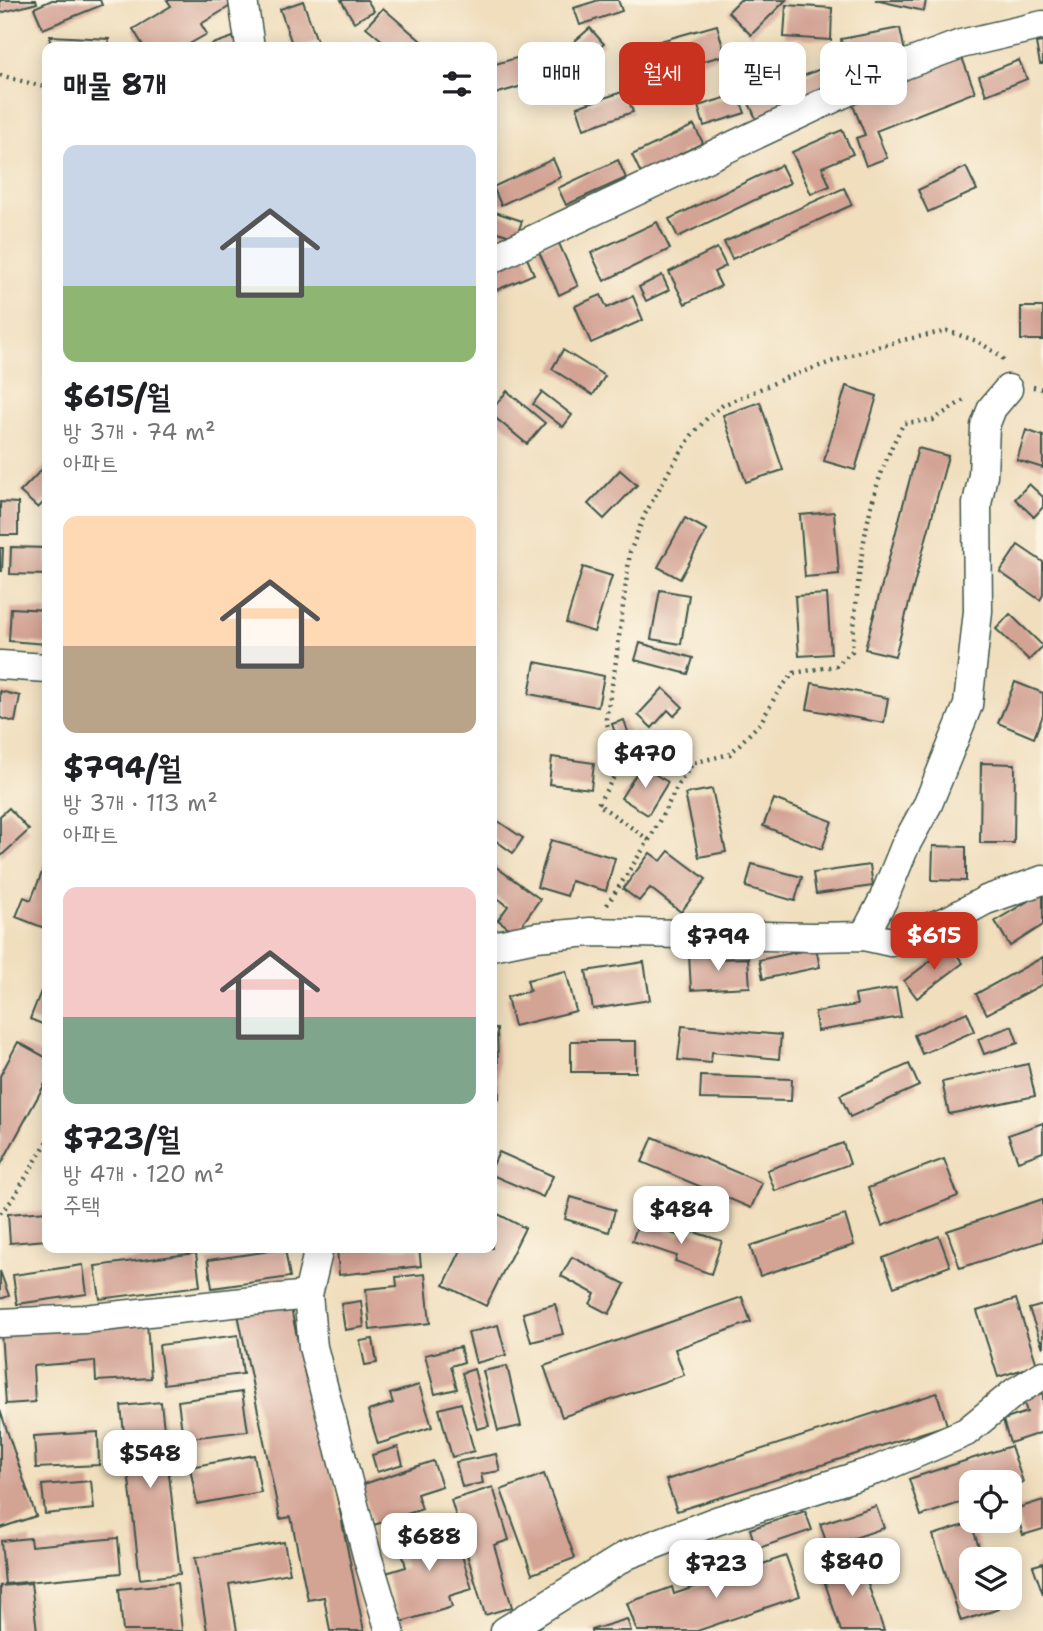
<!DOCTYPE html>
<html lang="ko">
<meta charset="utf-8">
<style>
body{margin:0;font-family:"Shantell Sans","Poor Story",sans-serif;background:#f2f2f2;color:#202124;height:100vh;display:flex;flex-direction:column;font-size:26px;white-space:nowrap}
*{box-sizing:border-box;margin:0}
p{font-size:23px;color:#757577}
.icon{flex:none;width:38px;height:38px;fill:none;stroke:currentColor;stroke-width:2;stroke-linecap:round;stroke-linejoin:round}
.map{position:relative;flex:1;overflow:hidden}
.panel{position:absolute;left:42px;top:42px;width:455px;height:1211px;display:flex;flex-direction:column;background:#fff;border-radius:14px;box-shadow:0 4px 18px #0003}
.panel>*{flex:none}
.guide{position:absolute;left:518px;top:42px;width:420px;height:63px;display:flex;gap:14px}
.controls{position:absolute;left:959px;top:1470px;display:grid;gap:14px}
.controls a{display:grid;place-items:center;width:63px;height:63px;border-radius:14px;background:#fff;box-shadow:0 4px 18px #0003;font-size:35px}
.price{position:absolute;translate:-50% -60px;padding:0 16px;border-radius:14px;background:#fff;color:#222;font-size:23px;line-height:46px;filter:drop-shadow(0 2px 4px #0008)}
.price::after{content:'';position:absolute;left:50%;top:42px;width:21px;height:16px;margin-left:-10px;background:inherit;clip-path:polygon(0 0,100% 0,50% 100%)}
.price.selected{background:#c8321e;color:#fff}
ul{padding:0;list-style:none}
li{display:grid;align-content:center;gap:14px;height:371px;padding:0 21px}
li span{display:grid;place-items:center;height:217px;border-radius:14px;color:#555}
li>.icon{margin-inline-start:auto}
span .icon{width:126px;height:126px;fill:#fffc;stroke-width:1}
li b{font-size:30px}
h2{display:flex;justify-content:space-between;align-items:center;height:84px;padding:0 21px;font-size:30px}
.tag{padding:0 24px;border-radius:14px;background:#fff;box-shadow:0 4px 18px #0003;font-size:24px;line-height:63px}
.tag.selected{background:#c8321e;color:#fff}
.map>svg:first-child{display:block}
.building{fill:#d3a394}
.lines{fill:none;stroke-linecap:round;stroke-linejoin:round}
.street-casing{stroke:#3e5549;stroke-width:31}
.path{stroke:#3e5549;stroke-width:4.5;stroke-dasharray:2 5;stroke-linecap:butt}
.street{stroke:#fff;stroke-width:28}
</style>
<div class="map">
<svg width="1043" height="1631" viewBox="0 0 1043 1631">
<rect width="100%" height="100%" fill="#fcf5e5"/>
<filter id="ink" filterUnits="userSpaceOnUse"><feTurbulence type="fractalNoise" baseFrequency=".0143" numOctaves="2"/><feDisplacementMap in="SourceGraphic" scale="14" xChannelSelector="R" yChannelSelector="G"/><feConvolveMatrix kernelMatrix="1 2 1 2 8 2 1 2 1" color-interpolation-filters="sRGB"/></filter>
<filter id="wash" filterUnits="userSpaceOnUse"><feTurbulence type="fractalNoise" baseFrequency=".00686" numOctaves="4" result="noise"/><feDisplacementMap in="SourceGraphic" scale="28" xChannelSelector="R" yChannelSelector="G"/><feGaussianBlur stdDeviation="1.57" result="paint"/><feColorMatrix in="noise" values="0 0 0 0 0 0 0 0 0 0 0 0 0 0 0 0 0 1.4 0 .05"/><feComposite in="paint" operator="in"/></filter>
<g filter="url(#wash)">
<rect width="100%" height="100%" fill="#f0debd"/>
<g id="blocks">
<g class="building">
<path d="M0,0H36L37,3L0,13Z"/>
<path d="M52,0H100L102,5L43,29L34,8Z"/>
<path d="M167,0H229L232,5L201,24L207,34L184,47H144L133,29L171,6Z"/>
<path d="M341,0H367L374,11L354,22Z"/>
<path d="M599,0H618L622,11L580,25L574,8Z"/>
<path d="M740,0H786L751,35L728,12Z"/>
<path d="M875,0H926L924,11Z"/>
<path d="M303,1L317,41L302,47H293L280,9Z"/>
<path d="M786,5L832,8L831,40L784,37Z"/>
<path d="M383,8L421,41L429,47H390L366,27Z"/>
<path d="M717,25L725,55L655,75L646,45Z"/>
<path d="M590,28L604,44L558,82L545,67Z"/>
<path d="M900,28L905,52L846,64L841,39Z"/>
<path d="M50,36L109,39L108,47H50Z"/>
<path d="M233,37L237,47H211L210,45Z"/>
<path d="M1043,42V64H1040L1036,43Z"/>
<path d="M537,52L545,79L492,95V65Z"/>
<path d="M961,55L975,92L876,131L887,158L866,166L856,138L865,135L850,98Z"/>
<path d="M1019,60L1027,79L986,95L979,76Z"/>
<path d="M832,64L841,83L805,99L796,79Z"/>
<path d="M787,82L797,102L757,121L748,101Z"/>
<path d="M625,91L633,112L584,129L577,107Z"/>
<path d="M738,94L745,113L704,126L698,106Z"/>
<path d="M694,125L703,143L680,154L683,161L644,180L632,155Z"/>
<path d="M842,130L853,154L822,167L830,186L811,194L792,152Z"/>
<path d="M553,159L561,177L501,205L493,187Z"/>
<path d="M618,160L626,178L566,205L558,188Z"/>
<path d="M781,165L790,183L678,237L669,219Z"/>
<path d="M966,167L977,190L928,212L918,190Z"/>
<path d="M844,188L852,205L732,259L724,242Z"/>
<path d="M492,211L522,221L516,238L492,230Z"/>
<path d="M657,222L670,249L604,281L591,253Z"/>
<path d="M557,239L578,286L559,295L537,248Z"/>
<path d="M717,248L726,266L714,272L721,286L685,304L669,272Z"/>
<path d="M525,254L534,274L492,292V269Z"/>
<path d="M662,275L669,290L646,301L639,287Z"/>
<path d="M601,295L607,308L633,296L643,320L591,343L575,306Z"/>
<rect x="1021" y="307" width="22" height="33"/>
<path d="M563,350L605,376L593,395L552,369Z"/>
<path d="M846,386L877,396L855,470L824,461Z"/>
<path d="M507,391L545,423L527,444L492,415V410Z"/>
<path d="M542,392L572,415L563,427L533,404Z"/>
<path d="M760,402L783,470L746,482L723,415Z"/>
<path d="M1026,430L1043,436V468L1017,460Z"/>
<path d="M918,448L948,456L895,656L865,649Z"/>
<path d="M47,464V499L38,508L20,492Z"/>
<path d="M620,470L637,485L604,519L588,504Z"/>
<path d="M1029,484L1043,497V507L1034,517L1015,499Z"/>
<path d="M0,502L18,503V535H0Z"/>
<path d="M834,512L839,574L805,577L800,515Z"/>
<path d="M685,518L707,530L680,579L658,567Z"/>
<path d="M1018,545L1043,562V595L1040,600L1000,572Z"/>
<path d="M11,547L47,548V575L10,574Z"/>
<path d="M0,548H3L2,571H0Z"/>
<path d="M583,567L612,576L594,632L566,623Z"/>
<path d="M660,590L689,595L681,644L651,639Z"/>
<path d="M827,594L831,654L799,656L795,596Z"/>
<path d="M11,608L47,610V644L9,641Z"/>
<path d="M1010,614L1043,646L1029,660L996,629Z"/>
<path d="M640,643L693,658L688,674L635,660Z"/>
<path d="M535,662L604,676L598,707L529,694Z"/>
<path d="M1015,682L1043,693V715L1034,738L998,723Z"/>
<path d="M812,683L888,698L884,723L807,709Z"/>
<path d="M663,688L683,707L674,716L668,710L652,728L638,715Z"/>
<path d="M0,691L20,696L15,722L0,718Z"/>
<path d="M624,720L636,755L624,759L612,724Z"/>
<path d="M552,757L594,763L591,789L549,784Z"/>
<path d="M981,763L1015,764L1014,843H980Z"/>
<path d="M641,766L668,782L648,815L621,798Z"/>
<path d="M712,789L726,852L699,857L685,794Z"/>
<path d="M774,799L832,821L822,849L763,826Z"/>
<path d="M9,808L29,830L0,857V816Z"/>
<path d="M492,817L523,838L513,853L492,838Z"/>
<path d="M551,840L615,858L606,891L571,881L567,896L537,887Z"/>
<path d="M933,846L966,847V881L932,880Z"/>
<path d="M669,851L706,879L681,912L650,888L639,901L623,889L650,853L661,861Z"/>
<path d="M47,860V929L16,917L24,897L31,900Z"/>
<path d="M492,864L540,899L516,933L498,920L508,906L492,894Z"/>
<path d="M752,864L802,877L795,901L746,887Z"/>
<path d="M870,865L873,886L816,894L813,873Z"/>
<path d="M1043,892V925L1010,946L995,921Z"/>
<path d="M950,946L963,963L917,998L904,981Z"/>
<path d="M816,948L820,967L763,979L759,960Z"/>
<path d="M714,954V959L748,958L750,987L691,990L689,955Z"/>
<path d="M1043,957V984L987,1014L976,994Z"/>
<path d="M644,962L650,1000L593,1009L586,971Z"/>
<path d="M566,971L576,1011L514,1026L507,997L530,991L527,980Z"/>
<path d="M47,976V1026L30,1019Z"/>
<path d="M896,988L901,1017L817,1031L815,1012L857,1005L855,995Z"/>
<path d="M967,1012L975,1031L922,1054L914,1035Z"/>
<path d="M682,1026L781,1035L779,1059L712,1052L711,1063L678,1060Z"/>
<path d="M1012,1026L1018,1043L984,1054L978,1039Z"/>
<path d="M492,1029H497L499,1099L492,1100Z"/>
<rect x="571" y="1041" width="65" height="31"/>
<path d="M18,1042L47,1058V1080L0,1166V1076Z"/>
<path d="M909,1064L919,1086L850,1117L840,1095Z"/>
<path d="M1028,1064L1035,1096L949,1114L942,1082Z"/>
<path d="M701,1076L792,1079L791,1101L700,1099Z"/>
<path d="M1043,1123V1152L1018,1161L1008,1135Z"/>
<path d="M653,1137L762,1183L751,1208L642,1162Z"/>
<path d="M843,1143L850,1164L775,1191L767,1170Z"/>
<path d="M499,1152L553,1176L543,1197L492,1175V1167Z"/>
<path d="M944,1159L958,1196L882,1226L868,1188Z"/>
<path d="M571,1197L615,1210L609,1232L565,1219Z"/>
<path d="M1043,1199V1241L960,1268L947,1231Z"/>
<path d="M47,1211V1240L10,1243L8,1214Z"/>
<path d="M492,1211L525,1228L486,1306L444,1285L462,1248H492Z"/>
<path d="M845,1215L854,1245L760,1276L750,1246Z"/>
<path d="M639,1222L680,1236L682,1228L722,1241L711,1274L675,1261L677,1256L632,1241Z"/>
<path d="M939,1236L950,1266L894,1287L883,1258Z"/>
<path d="M337,1248H419L421,1266L339,1275Z"/>
<path d="M285,1249L290,1277L212,1288L208,1260Z"/>
<path d="M196,1253L200,1286L100,1299L95,1266Z"/>
<path d="M572,1257L625,1284L609,1314L590,1304L595,1294L561,1276Z"/>
<path d="M83,1265L87,1294L17,1304L13,1275Z"/>
<path d="M0,1271L9,1296L0,1299Z"/>
<path d="M425,1274L430,1323L370,1330L366,1289L397,1286L396,1277Z"/>
<path d="M742,1297L751,1322L675,1349L684,1375L562,1417L544,1366Z"/>
<path d="M1016,1299L1037,1365L998,1377L977,1311Z"/>
<path d="M361,1301L364,1327L345,1330L341,1304Z"/>
<path d="M290,1304L306,1379L313,1378L364,1631H330L324,1597L308,1600L291,1517L280,1519L238,1314Z"/>
<path d="M555,1304L563,1334L531,1342L523,1313Z"/>
<path d="M1043,1305V1348L1029,1309Z"/>
<path d="M147,1323L151,1378L96,1381L95,1361L33,1366L35,1402L6,1404L1,1332Z"/>
<path d="M498,1325L506,1355L476,1363L468,1333Z"/>
<path d="M238,1335L243,1374L164,1384L159,1345Z"/>
<path d="M373,1339L377,1363L365,1365L360,1341Z"/>
<path d="M460,1347L464,1362L451,1366L457,1389L435,1394L425,1355Z"/>
<path d="M507,1366L521,1426L498,1431L483,1371Z"/>
<path d="M474,1369L489,1426L477,1429L462,1373Z"/>
<path d="M419,1385L432,1427L378,1444L368,1411L393,1403L390,1394Z"/>
<path d="M1043,1390V1432L1010,1443L1003,1420L1027,1412L1022,1397Z"/>
<path d="M242,1392L248,1431L183,1439L178,1401Z"/>
<path d="M937,1393L947,1425L677,1511L666,1480Z"/>
<path d="M161,1402L180,1574L140,1579L121,1406Z"/>
<path d="M461,1403L474,1451L452,1457L439,1409Z"/>
<path d="M0,1410L36,1516L0,1528Z"/>
<path d="M98,1432L99,1465L36,1468L34,1436Z"/>
<path d="M1011,1446L1023,1482L1010,1486V1482H971V1499L921,1516L909,1479Z"/>
<path d="M398,1447L403,1464L377,1472L372,1455Z"/>
<path d="M496,1454L500,1471L481,1474L483,1483L462,1487L456,1462Z"/>
<path d="M254,1455L261,1492L197,1504L190,1467Z"/>
<path d="M433,1461L442,1486L417,1494L422,1509L374,1525L361,1485Z"/>
<path d="M544,1474L575,1558L532,1574L501,1490Z"/>
<path d="M91,1481L94,1509L45,1514L42,1485Z"/>
<path d="M493,1487L509,1540L494,1545L512,1607L485,1615L451,1500Z"/>
<path d="M1043,1500V1529L1023,1535L1015,1509Z"/>
<path d="M876,1506L884,1528L828,1547L820,1524Z"/>
<path d="M805,1511L812,1530L756,1549L750,1529Z"/>
<path d="M452,1522L472,1589L449,1596L452,1607L401,1622L386,1573L406,1567L398,1538Z"/>
<path d="M971,1523L983,1559H971V1598H995L999,1609L961,1621L933,1535Z"/>
<path d="M30,1538L31,1546L118,1538L121,1573L5,1584L1,1541Z"/>
<path d="M284,1542L290,1573L229,1584L237,1631H207L195,1558Z"/>
<path d="M786,1556L800,1596L697,1631H637L627,1603L672,1587L674,1594Z"/>
<path d="M859,1558L884,1631H841L821,1571Z"/>
<path d="M1043,1563V1594L1033,1566Z"/>
<path d="M31,1583L37,1631H0V1586Z"/>
<path d="M177,1583L182,1631H123L119,1589Z"/>
<path d="M627,1619L631,1631H591V1630Z"/>
</g>
</g>
</g>
<g filter="url(#ink)">
<use href="#blocks" fill-opacity="0" stroke="#3e5549" stroke-width="2"/>
<g class="lines">
<defs>
<g id="street">
<path d="M243,0L250,47"/>
<path d="M492,259L904,65L961,44L1043,25"/>
<path d="M0,665L47,668"/>
<path d="M864,936L883,900L905,846L928,804L968,705L978,611L977,504L983,475L985,426L992,408L1008,389"/>
<path d="M492,946L536,937L590,932L813,937L864,936L891,942L951,919L986,900L1043,880"/>
<path d="M319,1248L308,1295L313,1347L368,1559L390,1631"/>
<path d="M0,1323L84,1319L308,1295"/>
<path d="M505,1631L627,1555L716,1521L879,1469L966,1432L1015,1392L1043,1375"/>
</g>
</defs>
<use href="#street" class="street-casing"/>
<g class="path">
<path d="M0,75L47,88"/>
<path d="M1033,387L1043,389"/>
<path d="M649,840L598,804L618,770L606,719L615,668L630,552L644,516L669,471L692,435L709,416L723,405L788,377L860,352L903,340L947,331L977,341L1001,356L1006,363"/>
<path d="M607,905L649,840L679,784L693,763L730,754L761,722L779,690L794,673L836,666L852,651C859,570 863,496 904,423L933,420L964,400"/>
<path d="M0,1213L12,1200L47,1142"/>
</g>
<use href="#street" class="street"/>
</g>
</g>
</svg>
<div class="controls">
<a><svg class="icon" aria-label="locate" viewBox="0 0 24 24"><circle cx="12" cy="12" r="6"/><path d="M12 2v4M12 18v4M2 12h4M18 12h4"/></svg></a>
<a><svg class="icon" aria-label="layers" viewBox="0 0 24 24"><path d="M12 4l9 5-9 5-9-5zM3 14l9 5 9-5"/></svg></a>
</div>
<b class="price" style="left:645px;top:790px">$470</b>
<b class="price selected" style="left:934px;top:972px">$615</b>
<b class="price" style="left:718px;top:973px">$794</b>
<b class="price" style="left:681px;top:1246px">$484</b>
<b class="price" style="left:150px;top:1490px">$548</b>
<b class="price" style="left:429px;top:1573px">$688</b>
<b class="price" style="left:852px;top:1598px">$840</b>
<b class="price" style="left:716px;top:1600px">$723</b>
<div class="guide">
<a class="tag">매매</a>
<a class="tag selected">월세</a>
<a class="tag">필터</a>
<a class="tag">신규</a>
</div>
<section class="panel">
<h2>매물 8개<svg class="icon" aria-label="filters" viewBox="0 0 24 24"><path d="M4 7h16M4 17h16"/><circle cx="9" cy="7" r="2"/><circle cx="15" cy="17" r="2"/></svg></h2>
<ul>
<li><span style="background:linear-gradient(#c9d6e8 65%,#8fb573 0)"><svg class="icon" aria-label="home" viewBox="0 0 24 24"><path d="M3 11l9-7 9 7M6 9v11h12V9"/></svg></span><div><b>$615/월</b><p>방 3개 · 74 m²</p><p>아파트</p></div></li>
<li><span style="background:linear-gradient(#ffd9b3 60%,#b9a48a 0)"><svg class="icon" aria-label="home" viewBox="0 0 24 24"><path d="M3 11l9-7 9 7M6 9v11h12V9"/></svg></span><div><b>$794/월</b><p>방 3개 · 113 m²</p><p>아파트</p></div></li>
<li><span style="background:linear-gradient(#f6c9c9 60%,#7fa58c 0)"><svg class="icon" aria-label="home" viewBox="0 0 24 24"><path d="M3 11l9-7 9 7M6 9v11h12V9"/></svg></span><div><b>$723/월</b><p>방 4개 · 120 m²</p><p>주택</p></div></li>
</ul>
</section>
</div>
